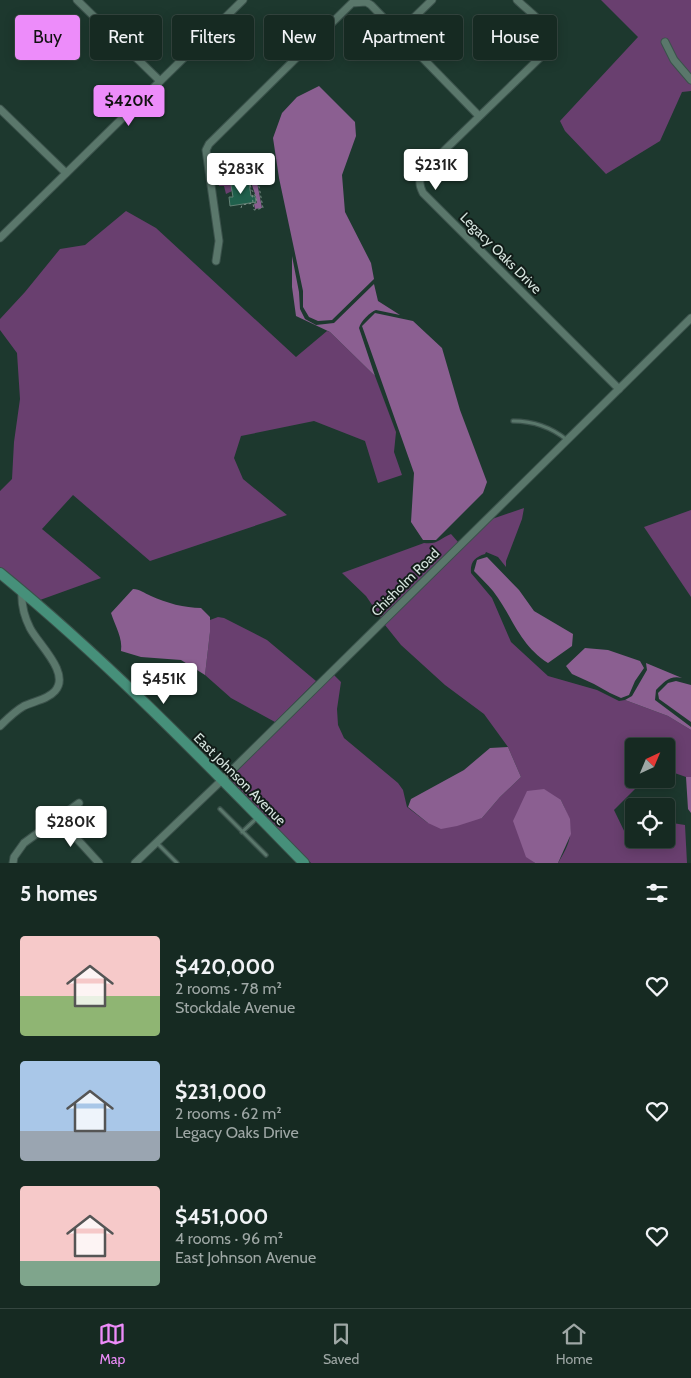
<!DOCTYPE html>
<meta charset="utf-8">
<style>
body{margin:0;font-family:Cabin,sans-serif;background:#1f322a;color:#f1f3f6;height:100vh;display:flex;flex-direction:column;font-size:19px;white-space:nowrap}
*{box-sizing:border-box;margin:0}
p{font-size:16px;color:#9ea7a5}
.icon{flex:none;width:28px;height:28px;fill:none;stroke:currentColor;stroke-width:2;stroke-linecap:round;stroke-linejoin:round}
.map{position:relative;height:863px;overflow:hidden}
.drawer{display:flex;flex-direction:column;background:#162a22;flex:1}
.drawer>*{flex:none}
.top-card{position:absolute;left:15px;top:15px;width:661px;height:45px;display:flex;gap:10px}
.needle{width:32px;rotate:44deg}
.buttons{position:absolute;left:625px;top:738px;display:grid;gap:10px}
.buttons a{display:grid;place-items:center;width:50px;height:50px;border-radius:5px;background:#162a22;box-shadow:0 2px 12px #0003,0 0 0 1px #354640;font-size:25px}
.price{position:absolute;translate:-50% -42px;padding:0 11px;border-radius:5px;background:#fff;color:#222;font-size:16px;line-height:32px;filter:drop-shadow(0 1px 2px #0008)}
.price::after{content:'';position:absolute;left:50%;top:30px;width:15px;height:11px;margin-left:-8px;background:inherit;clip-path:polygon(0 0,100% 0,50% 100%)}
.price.on{background:#ed8cfa;color:#111}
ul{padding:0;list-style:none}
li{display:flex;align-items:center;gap:15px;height:125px;padding:0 20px}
li span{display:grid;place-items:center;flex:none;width:140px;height:100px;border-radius:5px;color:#555}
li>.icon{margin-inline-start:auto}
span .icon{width:60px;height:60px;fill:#fffc;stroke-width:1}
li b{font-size:21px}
h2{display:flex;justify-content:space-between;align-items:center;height:60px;padding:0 20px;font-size:21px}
.tag{padding:0 18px;border-radius:5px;background:#162a22;box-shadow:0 2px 12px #0003,0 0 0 1px #354640;font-size:18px;line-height:45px}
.tag.on{background:#ed8cfa;color:#111}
.tabs{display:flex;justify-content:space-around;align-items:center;height:70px;border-top:1px solid #354640;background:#162a22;font-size:14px;color:#9ea7a5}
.tabs a{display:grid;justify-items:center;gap:2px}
.tabs .on{color:#ed8cfa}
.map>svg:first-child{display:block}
.green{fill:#693f6f}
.water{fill:#8b5f91}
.building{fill:#20604c;stroke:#638175}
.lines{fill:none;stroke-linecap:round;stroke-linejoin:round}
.lane-casing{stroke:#3b524b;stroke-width:5.5}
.street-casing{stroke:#3b524b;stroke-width:9}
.secondary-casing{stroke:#3b524b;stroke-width:12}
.path{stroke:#798e86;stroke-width:1;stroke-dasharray:2.5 2.5;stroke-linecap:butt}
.lane{stroke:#5a776b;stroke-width:3}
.street{stroke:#5a776b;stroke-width:7}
.secondary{stroke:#46907a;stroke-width:10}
.labels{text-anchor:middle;stroke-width:4;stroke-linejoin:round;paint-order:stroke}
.street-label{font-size:14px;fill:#d6e5df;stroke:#111c18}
</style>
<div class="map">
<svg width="691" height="863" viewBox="0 0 691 863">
<rect width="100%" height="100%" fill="#1d382e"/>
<g class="green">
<path d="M601,0H691V91L682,92L660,141L606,174L565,131L560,121L638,37Z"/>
<path d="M248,176V179L246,177L242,178L244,183L231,185L232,191L226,194L224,186H219L218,181Z"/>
<path d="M126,211L156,228L296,357L327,331L330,332L375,376L396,432L394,452L402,475L378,483L365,441L314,421L241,436L234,458L243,479L287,515L150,561L73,495L42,529L101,578L40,600L26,589V587H23L0,567V491L12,479L14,442L20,399L17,353L0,330V319L25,292L60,249L85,245Z"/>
<path d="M524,508L522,519L506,561V567L498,557L486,552L485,554C475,557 470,562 471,573L492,598L511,642L548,676L597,690L619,701L625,700L668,716L691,730V777H686L666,770V746H634V779H649L638,786L614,810L628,839L634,836V839H666V822L685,825L687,863H558C574,837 574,827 561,800L526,856L535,863H311L228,780L334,675L341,682L337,709L338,725L344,738L398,783L403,790L407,807L428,823L482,818L500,797L521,777L508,747L484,714L445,685L401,645L385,625L492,519Z"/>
<path d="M691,510V597L644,527Z"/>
<path d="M451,534L458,542L381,618L366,596L342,573L424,543C438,545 440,538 451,534Z"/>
<path d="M218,617L224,618L267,640L316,681L275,722L231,698L205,675L210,632V620Z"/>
</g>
<g class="water">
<path d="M319,86L355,122L356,136L342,175L345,212L371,263L374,279L332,320L318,321L309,317L303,307V291L279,178L273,138L282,113L297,97Z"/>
<path d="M256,177L262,208L255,209L254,204L257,203C256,194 252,187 250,178Z"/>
<path d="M292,256L299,292L300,309L305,319L316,325L334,323L374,284L378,301L400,315L376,310C370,312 361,321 359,328L375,376L330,332L296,316L292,287Z"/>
<path d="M375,313L413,321L442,348L460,410L487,482L483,493L436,540H423L411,522L414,473L362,326Z"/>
<path d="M487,557L519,590L534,611L573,634L572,646L548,663C518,643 513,617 493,591C487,584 480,577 474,571L477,560Z"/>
<path d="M133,589C140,589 144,593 151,596C166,603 185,608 201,608L210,617V632L205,675L181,660L141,657L121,651C123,638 115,626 111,613Z"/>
<path d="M585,648L608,650L640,661L644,668L635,681L629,695L621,698L610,693L594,684L572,674L566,666Z"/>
<path d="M646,663L682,678C670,675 664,682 656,690L655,700L691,727V730L668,716L625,700L632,696L647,670Z"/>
<path d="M676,681L691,685V722L659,699L658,693L668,683Z"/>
<path d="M508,747L521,777L500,797L482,818L457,826L441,829L428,823L408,807L411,799L464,770L490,748Z"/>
<path d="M686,777H691V813L688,809Z"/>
<path d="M544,789L561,800L570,819L571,834L558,863H535L526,857L513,821L527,791Z"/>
</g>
<path class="building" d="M249,182L251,196H255L256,202L230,206L229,197H233L231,185Z"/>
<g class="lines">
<defs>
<g id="lane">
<path d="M513,421C534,421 551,427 567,440"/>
<path d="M220,809L266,855"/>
<path d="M242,832L258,817"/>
<path d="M157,843L177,863"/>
</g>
<g id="street">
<path d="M77,0L160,81"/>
<path d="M517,0C530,13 556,29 550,48L422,172C419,181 419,185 423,193L619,389"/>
<path d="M398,33L432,0"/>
<path d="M665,42L674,60L691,80"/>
<path d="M0,109L66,173"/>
<path d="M0,238L243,0"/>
<path d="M216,261L219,241L206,150L209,144L352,3L366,2L371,5L479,116"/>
<path d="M0,726C8,718 15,711 24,706C34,701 47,700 55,691C71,673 38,644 30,628C24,616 21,604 22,591"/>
<path d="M58,818L99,863"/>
<path d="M13,863L14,857L24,843L79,803"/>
<path d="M135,863L222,780L691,318"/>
</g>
<path id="secondary" d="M0,573C109,662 206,763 304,863"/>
</defs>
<use href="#lane" class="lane-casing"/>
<use href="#street" class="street-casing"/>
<use href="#secondary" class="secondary-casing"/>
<g class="path">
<path d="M257,176L263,208L254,210L253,203H257L256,196L251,189L249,177Z"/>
<path d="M241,208L242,205L253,203L252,193"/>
</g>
<use href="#lane" class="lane"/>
<use href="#street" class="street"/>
<use href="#secondary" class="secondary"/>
</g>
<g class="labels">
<g class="street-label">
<text transform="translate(501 253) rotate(45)" y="5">Legacy Oaks Drive</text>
<text transform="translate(405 582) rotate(-45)" y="5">Chisholm Road</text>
<text transform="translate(240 779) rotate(45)" y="5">East Johnson Avenue</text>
</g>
</g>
</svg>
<div class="buttons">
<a><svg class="needle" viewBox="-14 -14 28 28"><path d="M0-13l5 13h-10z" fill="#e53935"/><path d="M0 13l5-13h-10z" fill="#9ea7a5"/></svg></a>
<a><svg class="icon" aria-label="locate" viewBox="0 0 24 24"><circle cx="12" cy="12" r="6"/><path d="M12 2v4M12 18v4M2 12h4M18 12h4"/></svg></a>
</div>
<b class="price on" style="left:129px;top:127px">$420K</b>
<b class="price" style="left:436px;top:191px">$231K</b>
<b class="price" style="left:241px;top:195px">$283K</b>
<b class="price" style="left:164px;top:705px">$451K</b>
<b class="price" style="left:71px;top:848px">$280K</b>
<div class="top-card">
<a class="tag on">Buy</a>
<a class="tag">Rent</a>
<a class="tag">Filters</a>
<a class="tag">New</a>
<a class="tag">Apartment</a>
<a class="tag">House</a>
</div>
</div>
<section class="drawer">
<h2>5 homes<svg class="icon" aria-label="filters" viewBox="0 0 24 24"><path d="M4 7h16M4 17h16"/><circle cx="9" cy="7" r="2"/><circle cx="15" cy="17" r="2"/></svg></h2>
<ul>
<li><span style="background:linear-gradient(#f6c9c9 60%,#8fb573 0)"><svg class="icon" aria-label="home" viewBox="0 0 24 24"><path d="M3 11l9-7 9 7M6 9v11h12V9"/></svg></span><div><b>$420,000</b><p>2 rooms · 78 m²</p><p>Stockdale Avenue</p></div><svg class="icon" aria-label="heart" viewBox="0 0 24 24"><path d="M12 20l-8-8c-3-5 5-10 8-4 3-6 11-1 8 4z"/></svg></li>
<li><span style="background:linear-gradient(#a9c7e8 70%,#9aa5b1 0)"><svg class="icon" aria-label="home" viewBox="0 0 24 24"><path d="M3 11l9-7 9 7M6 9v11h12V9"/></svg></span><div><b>$231,000</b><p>2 rooms · 62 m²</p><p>Legacy Oaks Drive</p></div><svg class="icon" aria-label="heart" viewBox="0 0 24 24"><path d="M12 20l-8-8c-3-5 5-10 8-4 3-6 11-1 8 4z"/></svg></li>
<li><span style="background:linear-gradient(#f6c9c9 75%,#7fa58c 0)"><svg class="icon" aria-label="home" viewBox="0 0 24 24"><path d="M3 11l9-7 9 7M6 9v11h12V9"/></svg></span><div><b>$451,000</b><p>4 rooms · 96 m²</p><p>East Johnson Avenue</p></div><svg class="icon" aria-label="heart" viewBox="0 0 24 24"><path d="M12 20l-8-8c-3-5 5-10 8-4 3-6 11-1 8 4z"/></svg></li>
</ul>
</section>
<nav class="tabs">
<a class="on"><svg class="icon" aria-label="map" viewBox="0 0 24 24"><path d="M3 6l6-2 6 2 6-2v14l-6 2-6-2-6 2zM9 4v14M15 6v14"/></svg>Map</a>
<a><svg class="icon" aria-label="saved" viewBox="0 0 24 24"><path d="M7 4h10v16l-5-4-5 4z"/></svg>Saved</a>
<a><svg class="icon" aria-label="home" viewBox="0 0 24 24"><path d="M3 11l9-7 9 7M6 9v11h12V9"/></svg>Home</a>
</nav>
